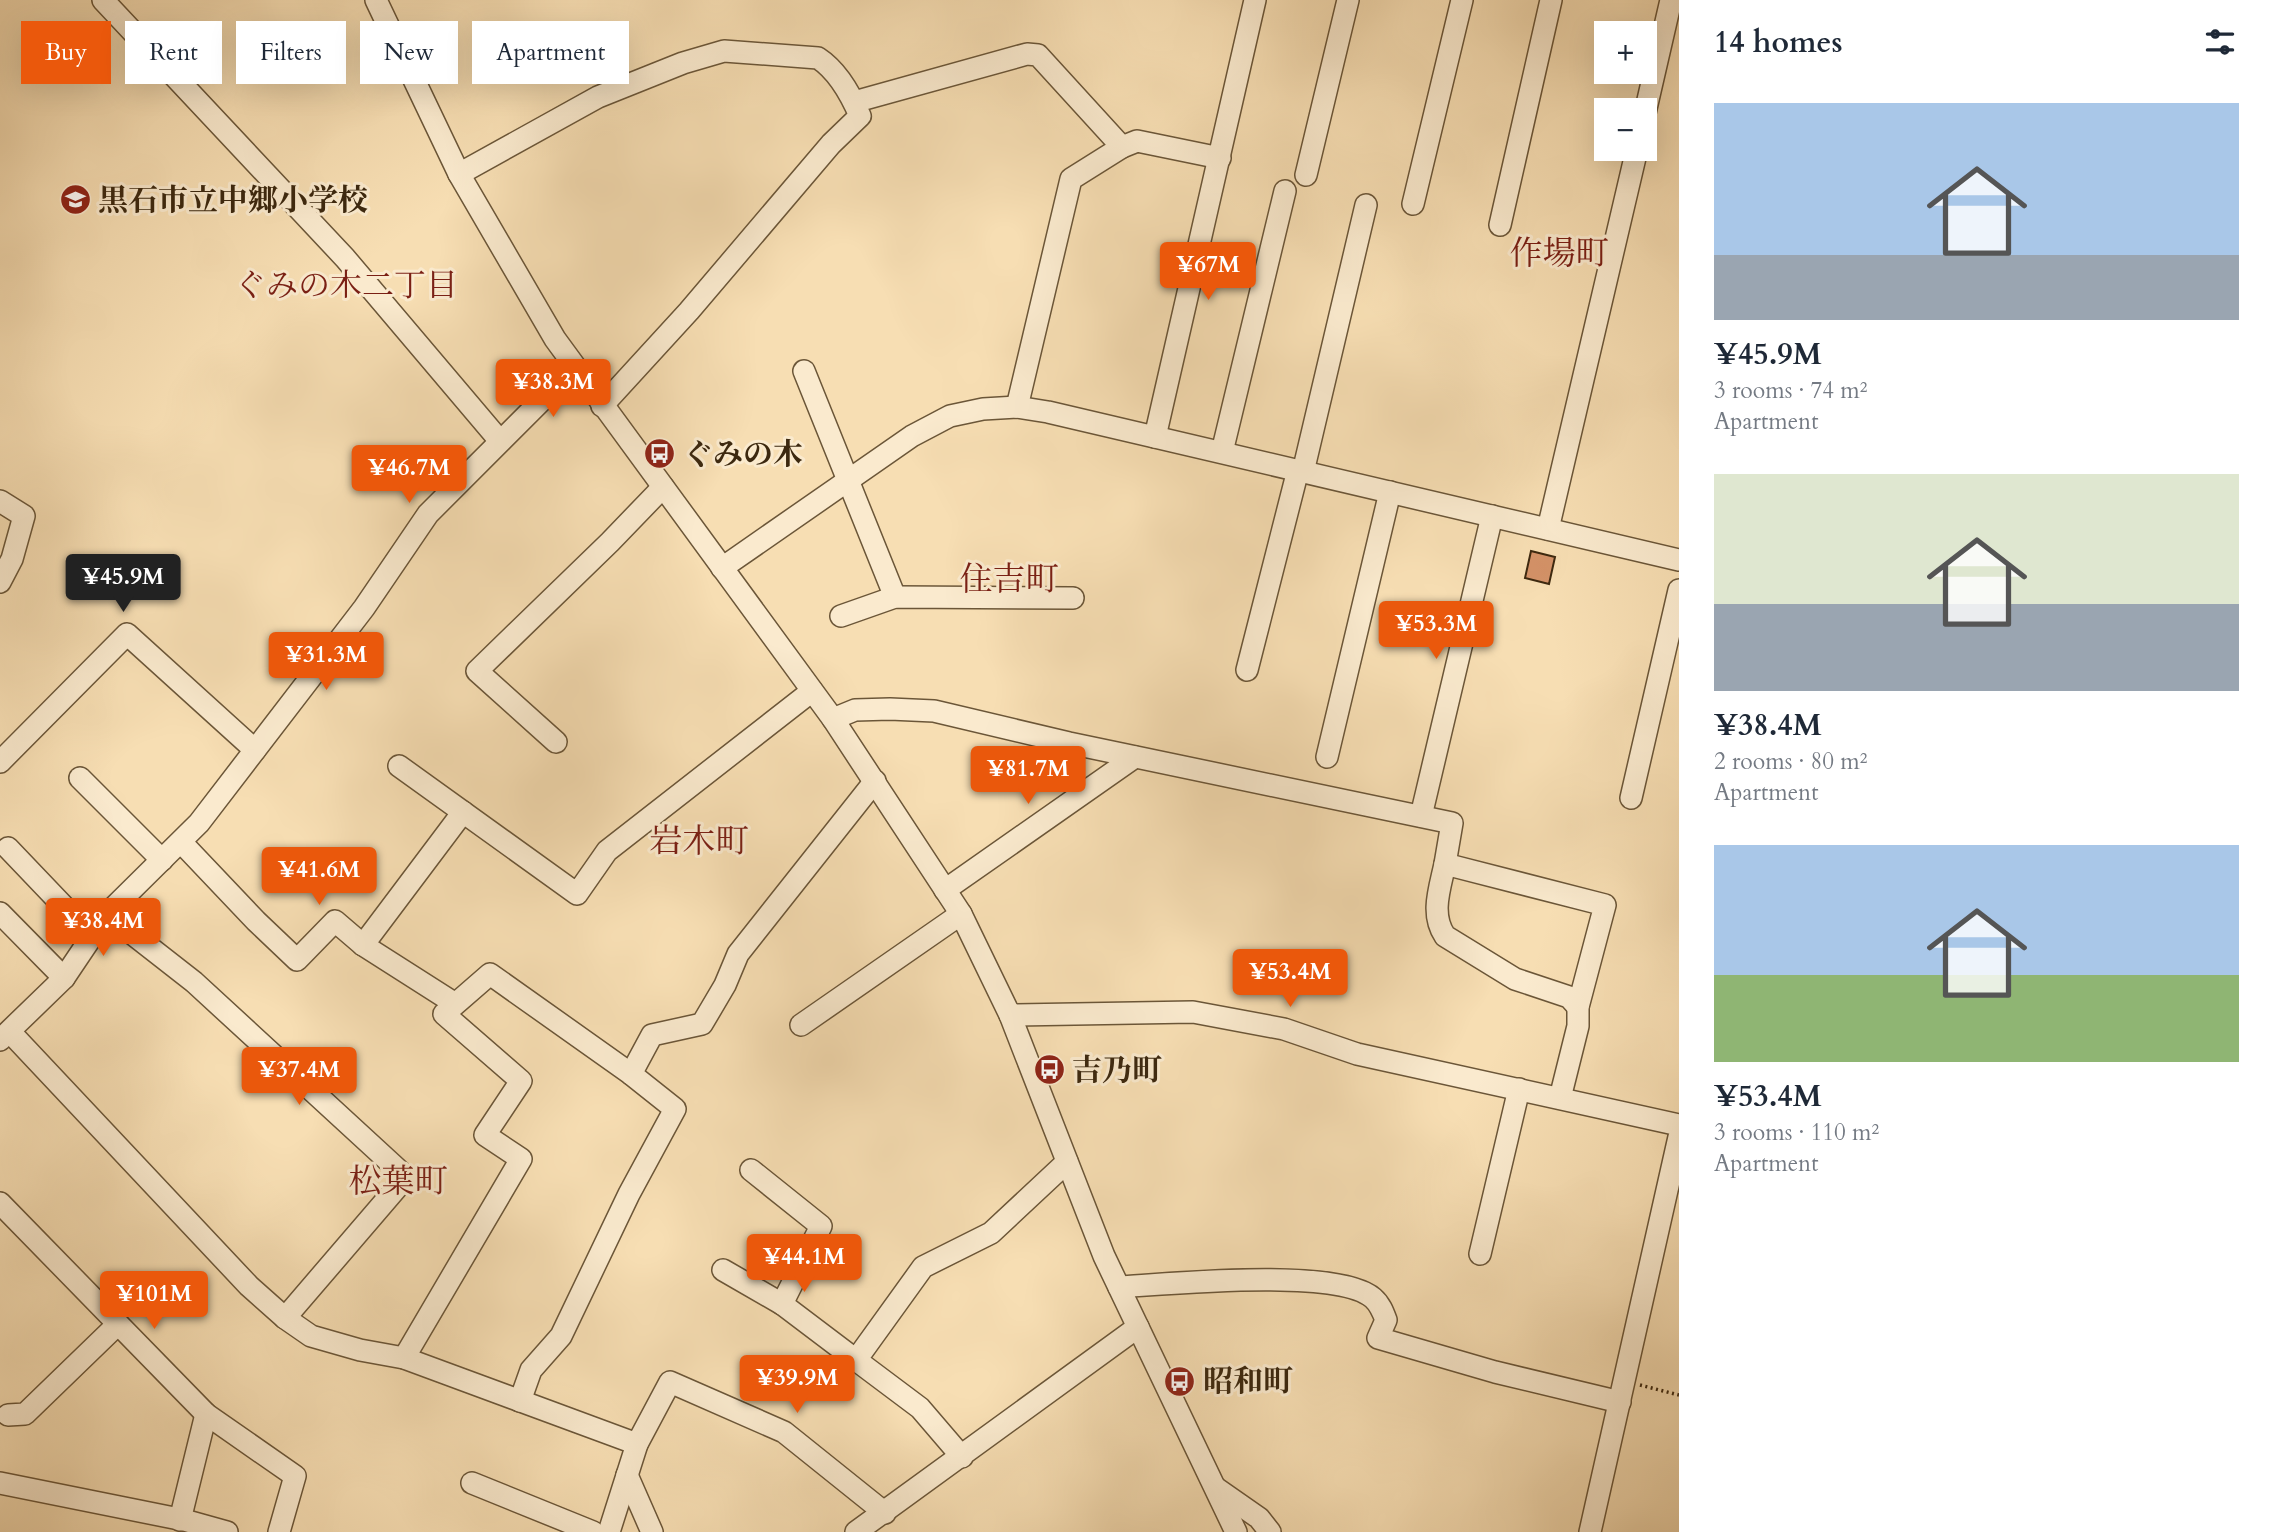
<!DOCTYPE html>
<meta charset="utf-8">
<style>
body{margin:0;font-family:Cardo,"Noto Serif JP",serif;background:#f2f2f3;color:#1f2937;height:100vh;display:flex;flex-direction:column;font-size:26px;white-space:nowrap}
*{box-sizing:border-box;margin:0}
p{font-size:23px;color:#747a83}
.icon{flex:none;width:38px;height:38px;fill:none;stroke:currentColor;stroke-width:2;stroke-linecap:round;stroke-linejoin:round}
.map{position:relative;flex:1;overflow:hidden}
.sheet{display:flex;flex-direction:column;background:#fff;width:595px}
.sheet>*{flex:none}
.hud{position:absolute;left:21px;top:21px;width:665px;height:63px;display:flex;gap:14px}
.fabs{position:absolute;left:1594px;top:21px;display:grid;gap:14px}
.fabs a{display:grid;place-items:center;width:63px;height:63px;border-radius:0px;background:#fff;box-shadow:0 7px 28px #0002;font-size:35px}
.price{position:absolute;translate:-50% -60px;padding:0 16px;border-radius:7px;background:#ea580c;color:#fff;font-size:23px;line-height:46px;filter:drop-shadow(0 2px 4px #0008)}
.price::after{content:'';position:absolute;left:50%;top:42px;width:21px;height:16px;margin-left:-10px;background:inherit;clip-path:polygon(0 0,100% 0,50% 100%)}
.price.current{background:#222;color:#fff}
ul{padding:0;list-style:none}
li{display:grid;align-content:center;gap:14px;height:371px;padding:0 35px}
li span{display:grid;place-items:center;height:217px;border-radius:0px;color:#555}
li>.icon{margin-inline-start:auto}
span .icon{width:126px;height:126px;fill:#fffc;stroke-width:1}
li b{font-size:30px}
h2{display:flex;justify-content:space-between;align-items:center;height:84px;padding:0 35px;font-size:30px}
.chip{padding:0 24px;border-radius:0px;background:#fff;box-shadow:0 7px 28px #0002;font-size:24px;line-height:63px}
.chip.current{background:#ea580c;color:#fff}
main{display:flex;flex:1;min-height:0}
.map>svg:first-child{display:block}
.building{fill:#d49268;stroke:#3c280f;stroke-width:2}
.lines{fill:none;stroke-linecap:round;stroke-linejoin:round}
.minor-casing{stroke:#6b5638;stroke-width:24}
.path{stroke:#3c280f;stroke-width:3.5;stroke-dasharray:2 3.5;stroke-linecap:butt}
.minor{stroke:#faeace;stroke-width:21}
.labels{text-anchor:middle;stroke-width:6;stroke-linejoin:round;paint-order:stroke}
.poi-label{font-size:30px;font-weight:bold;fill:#3c280f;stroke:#faeace;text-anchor:start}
.neighbourhood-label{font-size:32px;fill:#7a1f14;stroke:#faeace}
.quarter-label{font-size:33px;fill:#7a1f14;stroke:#faeace}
</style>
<main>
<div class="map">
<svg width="1679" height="1532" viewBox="0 0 1679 1532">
<rect width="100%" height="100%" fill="#f7deb3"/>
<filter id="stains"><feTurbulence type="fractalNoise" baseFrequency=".00286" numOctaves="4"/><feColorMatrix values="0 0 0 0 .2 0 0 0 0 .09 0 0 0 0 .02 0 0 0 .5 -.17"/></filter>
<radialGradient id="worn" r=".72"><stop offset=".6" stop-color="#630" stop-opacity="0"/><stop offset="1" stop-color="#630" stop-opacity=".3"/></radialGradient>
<path class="building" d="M1531,551L1555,557L1549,584L1525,578Z"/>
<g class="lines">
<defs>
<g id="minor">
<path d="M103,0L345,258L500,441"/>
<path d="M376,0L459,174L555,339L833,719L961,914L1010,1015L1104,1256L1236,1532"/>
<path d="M854,102L1027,54L1038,55L1122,147L1137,141L1220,158"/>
<path d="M1645,113L1671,0"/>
<path d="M459,174L598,97L683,63L724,51L818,58C838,71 851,95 860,116L831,144L689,311L602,406"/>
<path d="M1306,175L1348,0"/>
<path d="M1413,204L1462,0"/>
<path d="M1500,225L1551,0"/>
<path d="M804,371L895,597"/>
<path d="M1017,407L1071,179L1122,147"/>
<path d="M1155,437L1255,0"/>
<path d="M1222,452L1285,191"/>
<path d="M1303,472L1366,205"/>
<path d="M0,501L24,516L12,559L0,582"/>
<path d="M1548,529L1637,149"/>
<path d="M722,568L912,436L950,416L983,409L1017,407L1048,412L1679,560"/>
<path d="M841,616L895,597L1073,598"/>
<path d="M1247,670L1298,470"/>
<path d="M833,719L855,710L890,709L934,711L1069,743L1452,823L1445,864L1605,905L1578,1007V1026L1560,1098"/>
<path d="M556,742L477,671L610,542L663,487"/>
<path d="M1327,757L1390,492"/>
<path d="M0,762L127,634L255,750"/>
<path d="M399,766L577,894L607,851L812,691"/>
<path d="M80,778L162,860"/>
<path d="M1631,798L1679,590"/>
<path d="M1421,816L1492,516"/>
<path d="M181,842L256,921L297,960L335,921L363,945L454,1003"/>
<path d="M8,848L92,936"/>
<path d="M1445,864C1440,888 1430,914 1445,936L1515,979L1569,997L1578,1007"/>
<path d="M945,890L1135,757"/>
<path d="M0,913L64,978"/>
<path d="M107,914L194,982L406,1177L285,1318"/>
<path d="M363,945L463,812"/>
<path d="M1010,1015L1193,1012L1284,1029L1357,1054L1679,1125"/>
<path d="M801,1025L961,914"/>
<path d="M10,1032L249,1286L285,1318L311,1336L360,1350L404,1358L637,1444"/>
<path d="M0,1040L64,978L107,914L199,823L364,608L428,514L575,367"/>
<path d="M751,1170L821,1226L782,1304"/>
<path d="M0,1203L206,1414L295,1476L279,1532"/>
<path d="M1480,1254L1519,1089"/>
<path d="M723,1270L782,1304L856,1360"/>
<path d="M1119,1287C1169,1284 1337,1267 1373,1298C1380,1304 1383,1312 1386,1320L1378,1338L1495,1372L1620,1402"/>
<path d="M404,1358L521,1159L485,1135L521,1081L444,1014L490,974L631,1074"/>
<path d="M520,1401L531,1370L561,1336L629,1194L675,1109L631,1074L652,1035L702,1024L725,985L738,954L875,781"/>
<path d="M8,1415L25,1414L118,1324"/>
<path d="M962,1457L920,1408L856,1360L923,1267L991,1233L1067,1162"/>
<path d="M627,1475L652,1532"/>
<path d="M0,1483L184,1520L227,1532"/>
<path d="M472,1483L593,1532"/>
<path d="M1216,1488L1259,1518L1270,1532"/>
<path d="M180,1520L206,1414"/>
<path d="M609,1532L637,1444L670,1382L784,1432L885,1513"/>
<path d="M856,1532L1138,1327"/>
<path d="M1590,1532L1679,1137"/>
</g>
</defs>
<use href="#minor" class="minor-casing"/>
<path class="path" d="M1640,1385L1679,1395"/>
<use href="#minor" class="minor"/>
</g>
<defs>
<symbol id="school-disc" viewBox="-11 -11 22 22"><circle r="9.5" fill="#8f2418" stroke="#faeace"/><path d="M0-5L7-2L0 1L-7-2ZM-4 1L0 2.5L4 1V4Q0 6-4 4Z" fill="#fff"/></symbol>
<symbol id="bus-disc" viewBox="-11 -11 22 22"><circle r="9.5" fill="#8f2418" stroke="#faeace"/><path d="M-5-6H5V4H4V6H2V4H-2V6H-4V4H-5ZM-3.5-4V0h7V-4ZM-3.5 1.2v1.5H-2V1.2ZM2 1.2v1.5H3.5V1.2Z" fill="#fff"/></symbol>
</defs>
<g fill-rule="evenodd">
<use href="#school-disc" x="58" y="182" width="35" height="35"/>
<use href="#bus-disc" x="642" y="436" width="35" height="35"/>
<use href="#bus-disc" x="1032" y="1052" width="35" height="35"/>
<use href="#bus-disc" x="1162" y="1364" width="35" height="35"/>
</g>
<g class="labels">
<g class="poi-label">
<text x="98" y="210">黒石市立中郷小学校</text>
<text x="683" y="464">ぐみの木</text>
<text x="1072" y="1080">吉乃町</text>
<text x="1203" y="1391">昭和町</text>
</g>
<g class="neighbourhood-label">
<text x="346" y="296">ぐみの木二丁目</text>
</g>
<g class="quarter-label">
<text x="1559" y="264">作場町</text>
<text x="1009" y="590">住吉町</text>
<text x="699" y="852">岩木町</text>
<text x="398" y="1192">松葉町</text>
</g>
</g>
<rect width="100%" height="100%" filter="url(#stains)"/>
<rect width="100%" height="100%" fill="url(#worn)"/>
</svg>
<div class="fabs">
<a>+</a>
<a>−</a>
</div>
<b class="price" style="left:1208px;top:302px">¥67M</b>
<b class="price" style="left:553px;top:419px">¥38.3M</b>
<b class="price" style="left:409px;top:505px">¥46.7M</b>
<b class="price current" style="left:123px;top:614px">¥45.9M</b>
<b class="price" style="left:1436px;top:661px">¥53.3M</b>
<b class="price" style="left:326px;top:692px">¥31.3M</b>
<b class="price" style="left:1028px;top:806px">¥81.7M</b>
<b class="price" style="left:319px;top:907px">¥41.6M</b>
<b class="price" style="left:103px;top:958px">¥38.4M</b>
<b class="price" style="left:1290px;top:1009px">¥53.4M</b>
<b class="price" style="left:299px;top:1107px">¥37.4M</b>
<b class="price" style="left:804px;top:1294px">¥44.1M</b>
<b class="price" style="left:154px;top:1331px">¥101M</b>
<b class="price" style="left:797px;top:1415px">¥39.9M</b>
<div class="hud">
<a class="chip current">Buy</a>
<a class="chip">Rent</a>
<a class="chip">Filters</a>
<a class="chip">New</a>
<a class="chip">Apartment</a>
</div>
</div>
<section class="sheet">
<h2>14 homes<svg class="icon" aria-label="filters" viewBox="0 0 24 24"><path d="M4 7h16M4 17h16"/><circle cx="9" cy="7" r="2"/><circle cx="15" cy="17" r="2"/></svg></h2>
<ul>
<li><span style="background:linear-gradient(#a9c7e8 70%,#9aa5b1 0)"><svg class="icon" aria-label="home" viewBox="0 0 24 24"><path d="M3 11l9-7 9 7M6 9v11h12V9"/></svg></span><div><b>¥45.9M</b><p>3 rooms · 74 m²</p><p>Apartment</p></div></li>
<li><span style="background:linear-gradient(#dfe7d0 60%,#9aa5b1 0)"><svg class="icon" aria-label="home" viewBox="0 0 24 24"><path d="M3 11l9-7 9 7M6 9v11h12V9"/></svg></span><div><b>¥38.4M</b><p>2 rooms · 80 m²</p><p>Apartment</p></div></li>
<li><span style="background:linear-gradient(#a9c7e8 60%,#8fb573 0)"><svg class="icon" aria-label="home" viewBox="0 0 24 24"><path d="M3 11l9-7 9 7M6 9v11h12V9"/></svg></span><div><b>¥53.4M</b><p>3 rooms · 110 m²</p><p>Apartment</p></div></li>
</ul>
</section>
</main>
